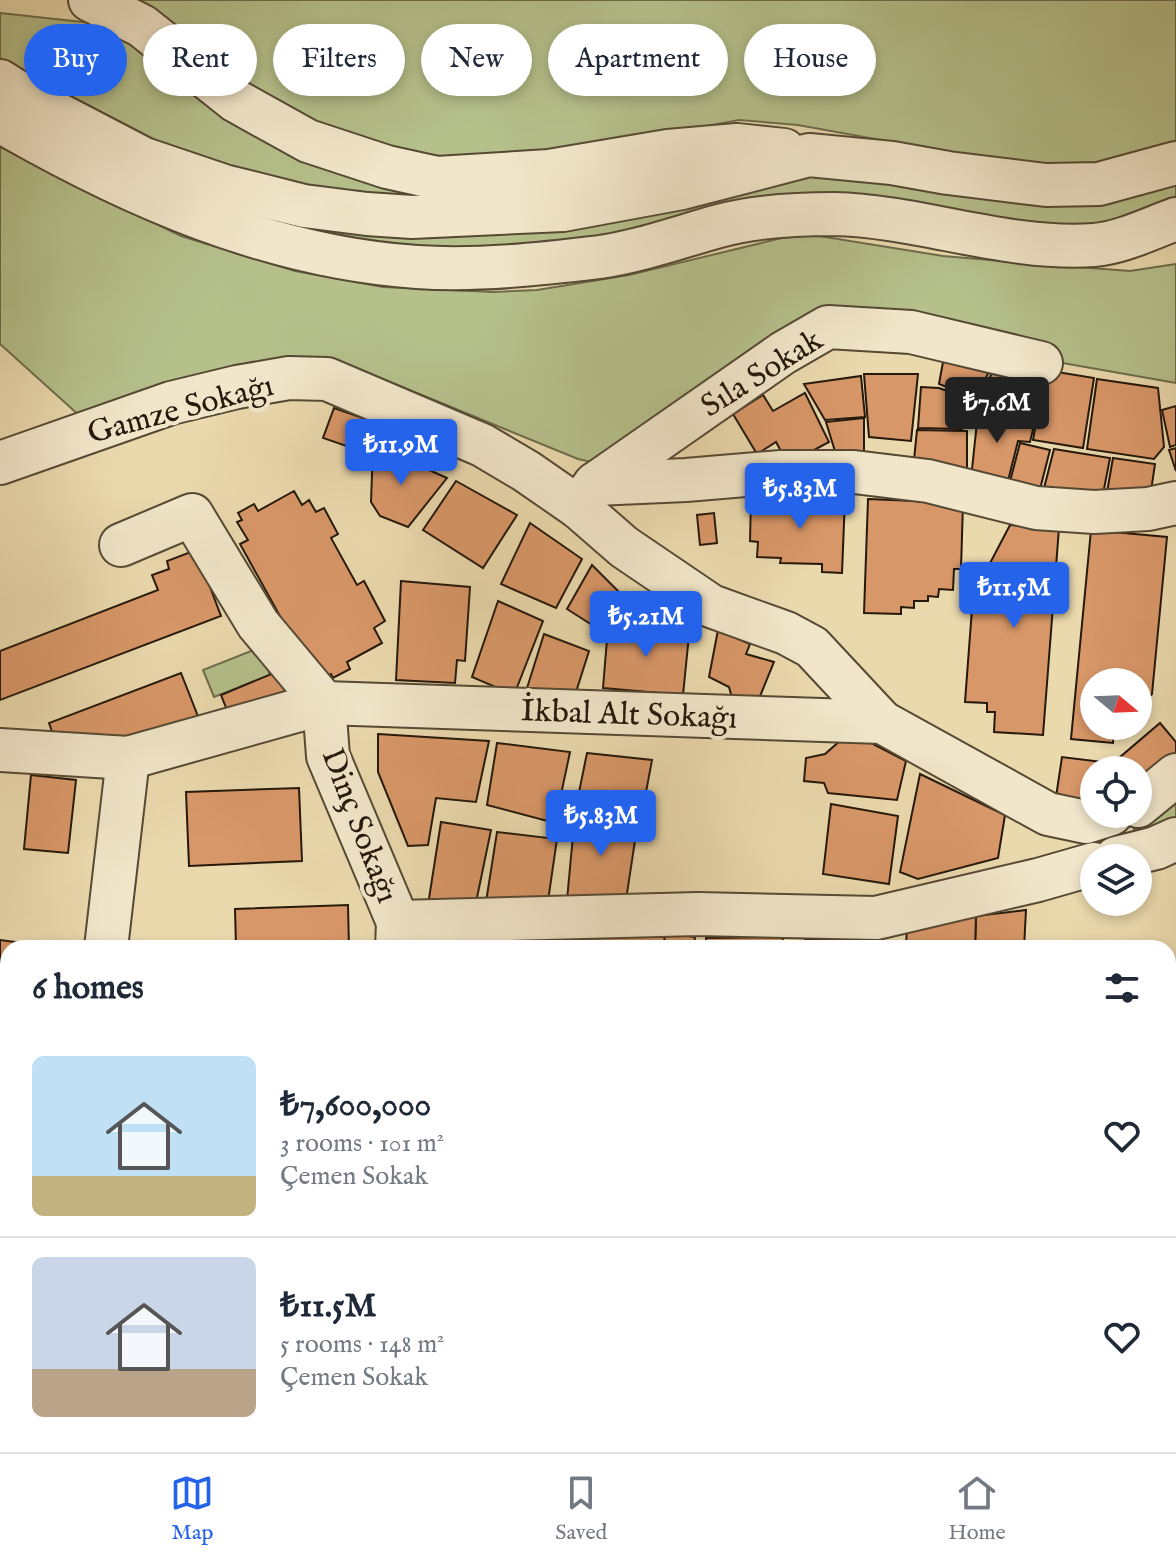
<!DOCTYPE html>
<meta charset="utf-8">
<style>
body{margin:0;font-family:"IM FELL English",serif;background:#f6f6f7;color:#1f2937;height:100vh;display:flex;flex-direction:column;font-size:30px;white-space:nowrap}
*{box-sizing:border-box;margin:0}
p{font-size:26px;color:#747a83}
.icon{flex:none;width:44px;height:44px;fill:none;stroke:currentColor;stroke-width:2;stroke-linecap:round;stroke-linejoin:round}
.map{position:relative;flex:1;overflow:hidden}
.side{position:absolute;left:0px;top:940px;width:1176px;height:512px;display:flex;flex-direction:column;background:#fff;border-radius:24px 24px 0 0;box-shadow:0 4px 12px #0003}
.side>*{flex:none}
.hud{position:absolute;left:24px;top:24px;width:1128px;height:72px;display:flex;gap:16px}
.needle{width:52px;rotate:109deg}
.controls{position:absolute;left:1080px;top:668px;display:grid;gap:16px}
.controls a{display:grid;place-items:center;width:72px;height:72px;border-radius:50%;background:#fff;box-shadow:0 4px 12px #0003;font-size:40px}
.price{position:absolute;translate:-50% -68px;padding:0 18px;border-radius:8px;background:#2563eb;color:#fff;font-size:26px;line-height:52px;filter:drop-shadow(0 2px 4px #0008)}
.price::after{content:'';position:absolute;left:50%;top:48px;width:24px;height:18px;margin-left:-12px;background:inherit;clip-path:polygon(0 0,100% 0,50% 100%)}
.price.on{background:#222;color:#fff}
ul{padding:0;list-style:none}
li{display:flex;align-items:center;gap:24px;height:200px;padding:0 32px}
li+li{border-top:2px solid #e0e1e3}
li span{display:grid;place-items:center;flex:none;width:224px;height:160px;border-radius:12px;color:#555}
li>.icon{margin-inline-start:auto}
span .icon{width:96px;height:96px;fill:#fffc;stroke-width:1}
li b{font-size:34px}
h2{display:flex;justify-content:space-between;align-items:center;height:96px;padding:0 32px;font-size:34px}
.chip{padding:0 28px;border-radius:36px;background:#fff;box-shadow:0 4px 12px #0003;font-size:28px;line-height:72px}
.chip.on{background:#2563eb;color:#fff}
.dock{display:flex;justify-content:space-around;align-items:center;height:112px;border-top:2px solid #e0e1e3;background:#fff;font-size:22px;color:#747a83}
.dock a{display:grid;justify-items:center;gap:4px}
.dock .on{color:#2563eb}
.map>svg:first-child{display:block}
.green{fill:#b5c08b;stroke:#6d6c4b;stroke-width:2}
.building{fill:#d89768;stroke:#25190b;stroke-width:2}
.lines{fill:none;stroke-linecap:round;stroke-linejoin:round}
.minor-casing{stroke:#564934;stroke-width:46}
.minor{stroke:#f1e6ca;stroke-width:42}
.labels{text-anchor:middle;stroke-width:8;stroke-linejoin:round;paint-order:stroke}
.street-label{font-size:32px;fill:#25190b;stroke:#f1e6ca}
</style>
<div class="map">
<svg width="1176" height="1452" viewBox="0 0 1176 1452">
<rect width="100%" height="100%" fill="#ead9ad"/>
<filter id="stains"><feTurbulence type="fractalNoise" baseFrequency=".0025" numOctaves="4"/><feColorMatrix values="0 0 0 0 .2 0 0 0 0 .09 0 0 0 0 .02 0 0 0 .5 -.17"/></filter>
<radialGradient id="worn" r=".72"><stop offset=".6" stop-color="#630" stop-opacity="0"/><stop offset="1" stop-color="#630" stop-opacity=".3"/></radialGradient>
<g class="green">
<path d="M134,0H1176V143L1062,173L798,125L739,120L560,153L423,158L271,109L156,10Z"/>
<path d="M0,13L119,26L460,204L314,194L199,164L0,66Z"/>
<path d="M0,147L181,236L295,271L383,287L493,292L537,290L629,275L782,238L813,235L943,256L1013,262L1130,271L1176,264V383L825,321L604,465L578,459L339,361L288,363L82,418L0,344Z"/>
<path d="M868,174L953,195L1039,203L1176,183V202L1125,219L1079,229L600,239L471,253L304,236L267,213L809,176Z"/>
<path d="M259,648L270,675L214,697L203,670Z"/>
<path d="M1176,790V819L1138,834L1134,829L1136,820Z"/>
</g>
<g class="building">
<path d="M945,351L993,363L976,399L939,384Z"/>
<path d="M996,363L1041,383L1030,410L1017,404L1012,414L980,400Z"/>
<path d="M1045,370L1094,378L1083,448L1033,440Z"/>
<path d="M864,374H918L911,441L869,437Z"/>
<path d="M861,376L865,417L825,420L804,384Z"/>
<path d="M1097,379L1158,388L1164,447L1154,459L1087,449Z"/>
<path d="M921,387L939,388L966,398L962,429L918,428Z"/>
<path d="M805,393L829,442L788,464L776,442L757,454L733,414L763,395L773,411Z"/>
<path d="M979,403L1034,425L1030,442L1018,441L1006,489L971,479Z"/>
<path d="M1176,406V445L1170,447L1162,410Z"/>
<path d="M334,408L377,423L367,453L323,438Z"/>
<path d="M864,418V460L838,461L826,422Z"/>
<path d="M917,430L967,431V474L914,460Z"/>
<path d="M1020,443L1050,450L1038,497L1008,489Z"/>
<path d="M373,445L447,478L408,527L380,516L371,502Z"/>
<path d="M1176,448V471L1169,450Z"/>
<path d="M1054,449L1110,458L1103,494L1042,496Z"/>
<path d="M1113,458L1155,464L1150,498L1107,492Z"/>
<path d="M456,481L517,515L483,568L423,530Z"/>
<path d="M294,491L302,505L309,500L316,512L324,508L338,534L331,538L357,585L364,581L385,621L374,628L382,643L347,662L350,669L333,678L331,674L323,678L307,665L240,544L248,540L237,522L242,520L238,513L254,504L258,511Z"/>
<path d="M784,496L845,498L842,573L822,572V564L780,563L781,558L757,557L758,542L750,541L751,499L784,501Z"/>
<path d="M868,499L963,503L961,569H954L953,590L939,589L938,597L928,596V601H914V608L901,607V614L864,613Z"/>
<path d="M714,513L717,543L700,545L697,515Z"/>
<path d="M530,523L582,559L556,608L501,584Z"/>
<path d="M1010,525L1059,528L1043,735L994,732L995,712H987V703L965,702L974,582L987,569Z"/>
<path d="M1091,530L1167,537L1152,694L1138,709V682H1094V726H1114L1113,743L1071,739Z"/>
<path d="M196,550L221,616L0,700V651L158,590L152,575L169,569L167,561Z"/>
<path d="M592,565L628,601L603,632L567,609Z"/>
<path d="M401,581L470,587L465,661L457,660L455,683L396,680Z"/>
<path d="M498,601L543,621L514,695L472,677Z"/>
<path d="M624,622L670,626L669,634L689,635L683,695L603,688L608,627L622,628Z"/>
<path d="M718,630L750,644L746,654L774,662L754,711L734,705L729,687L709,677Z"/>
<path d="M544,634L589,651L576,692L527,688Z"/>
<path d="M281,670L289,691L229,715L221,695Z"/>
<path d="M181,673L201,724L113,745L58,748L49,723Z"/>
<path d="M1160,723L1176,742V767L1138,798V770H1094V802L1056,797L1062,757L1102,762L1120,757Z"/>
<path d="M850,732L906,761L897,800L828,793L824,783L804,781L806,758L825,754Z"/>
<path d="M378,734L489,741L476,802L436,798L428,845L408,846L378,772Z"/>
<path d="M497,743L570,752L555,823L487,805Z"/>
<path d="M587,753L652,760L644,803L578,797Z"/>
<path d="M920,774L1005,815L998,858L918,879L900,872Z"/>
<path d="M31,775L76,780L68,853L24,849Z"/>
<path d="M299,788L302,861L189,866L186,792Z"/>
<path d="M831,804L898,816L889,884L823,874Z"/>
<path d="M575,814L638,821L626,900H567Z"/>
<path d="M441,822L491,830L474,912L428,905Z"/>
<path d="M497,832L557,839L548,901L486,902Z"/>
<path d="M348,905L349,948H236L235,909Z"/>
<path d="M1026,910L1024,948H975L976,916Z"/>
<path d="M976,916L975,948H906L907,924Z"/>
<path d="M562,931L665,933L664,948H561Z"/>
<path d="M665,933L695,937L694,948H664Z"/>
<path d="M783,937L782,948H706V938Z"/>
<path d="M877,939V948H806L805,940Z"/>
<path d="M0,940L23,943L22,948H8V1042L0,1041Z"/>
<path d="M444,944L489,946V948H444Z"/>
<path d="M1168,1020L1176,1023V1037L1168,1060Z"/>
<path d="M1176,1037V1067L1168,1064Z"/>
<rect x="1172" y="1145" width="4" height="58"/>
<path d="M8,1163V1184L2,1182Z"/>
<path d="M8,1198V1276L0,1274V1221Z"/>
<rect x="1168" y="1236" width="8" height="69"/>
<path d="M0,1338L8,1340V1387L0,1384Z"/>
<path d="M1176,1374V1438H1168V1375Z"/>
<path d="M26,1444H55L53,1452H24Z"/>
<path d="M229,1444H320V1452H227Z"/>
</g>
<g class="lines">
<defs>
<g id="minor">
<path d="M90,0L142,26L236,101L308,141L387,167L437,178L549,171L668,151L737,145L784,150"/>
<path d="M0,81L27,98L144,159L224,186L304,206L367,214L412,217L563,210L682,188L809,155L892,163L948,173L1046,185L1099,184L1176,163"/>
<path d="M0,121C128,195 268,257 417,267C478,271 541,264 600,257C641,251 679,237 719,226C756,216 796,214 834,214C921,216 1006,251 1094,245C1121,243 1151,228 1176,219"/>
<path d="M0,463L171,403L237,387L289,378L327,379L482,445L526,471L578,507L624,547L711,606L786,633L812,647L882,722"/>
<path d="M595,484L783,353L828,327L911,332L1041,363"/>
<path d="M578,507L595,484L686,480L781,472H854L928,481L1036,508L1094,512L1148,509L1176,503"/>
<path d="M121,545L192,515L258,624L324,703L328,756L398,922L397,948"/>
<path d="M0,750L128,758L324,703L882,722L1048,814L1086,822L1111,814"/>
<path d="M1138,806L1176,775"/>
<path d="M1116,858L1156,848L1176,839"/>
<path d="M398,922L698,914L876,918L1038,880L1094,864"/>
<path d="M106,948L128,758"/>
<path d="M0,1086L8,1089"/>
<path d="M1168,1116H1176"/>
<path d="M0,1294L8,1297"/>
<path d="M1168,1338H1176"/>
<path d="M388,1444V1452"/>
</g>
</defs>
<use href="#minor" class="minor-casing"/>
<use href="#minor" class="minor"/>
</g>
<g class="labels">
<g class="street-label">
<text transform="translate(761 372) rotate(-32)" y="11">Sıla Sokak</text>
<text transform="translate(180 408) rotate(-15)" y="11">Gamze Sokağı</text>
<text transform="translate(629 713) rotate(2)" y="11">İkbal Alt Sokağı</text>
<text transform="translate(361 825) rotate(69)" y="11">Dinç Sokağı</text>
</g>
</g>
<rect width="100%" height="100%" filter="url(#stains)"/>
<rect width="100%" height="100%" fill="url(#worn)"/>
</svg>
<div class="controls">
<a><svg class="needle" viewBox="-14 -14 28 28"><path d="M0-13l5 13h-10z" fill="#e53935"/><path d="M0 13l5-13h-10z" fill="#747a83"/></svg></a>
<a><svg class="icon" aria-label="locate" viewBox="0 0 24 24"><circle cx="12" cy="12" r="6"/><path d="M12 2v4M12 18v4M2 12h4M18 12h4"/></svg></a>
<a><svg class="icon" aria-label="layers" viewBox="0 0 24 24"><path d="M12 4l9 5-9 5-9-5zM3 14l9 5 9-5"/></svg></a>
</div>
<b class="price on" style="left:997px;top:445px">₺7.6M</b>
<b class="price" style="left:401px;top:487px">₺11.9M</b>
<b class="price" style="left:800px;top:531px">₺5.83M</b>
<b class="price" style="left:1014px;top:630px">₺11.5M</b>
<b class="price" style="left:646px;top:659px">₺5.21M</b>
<b class="price" style="left:601px;top:858px">₺5.83M</b>
<div class="hud">
<a class="chip on">Buy</a>
<a class="chip">Rent</a>
<a class="chip">Filters</a>
<a class="chip">New</a>
<a class="chip">Apartment</a>
<a class="chip">House</a>
</div>
<section class="side">
<h2>6 homes<svg class="icon" aria-label="filters" viewBox="0 0 24 24"><path d="M4 7h16M4 17h16"/><circle cx="9" cy="7" r="2"/><circle cx="15" cy="17" r="2"/></svg></h2>
<ul>
<li><span style="background:linear-gradient(#bfe0f5 75%,#c2b280 0)"><svg class="icon" aria-label="home" viewBox="0 0 24 24"><path d="M3 11l9-7 9 7M6 9v11h12V9"/></svg></span><div><b>₺7,600,000</b><p>3 rooms · 101 m²</p><p>Çemen Sokak</p></div><svg class="icon" aria-label="heart" viewBox="0 0 24 24"><path d="M12 20l-8-8c-3-5 5-10 8-4 3-6 11-1 8 4z"/></svg></li>
<li><span style="background:linear-gradient(#c9d6e8 70%,#b9a48a 0)"><svg class="icon" aria-label="home" viewBox="0 0 24 24"><path d="M3 11l9-7 9 7M6 9v11h12V9"/></svg></span><div><b>₺11.5M</b><p>5 rooms · 148 m²</p><p>Çemen Sokak</p></div><svg class="icon" aria-label="heart" viewBox="0 0 24 24"><path d="M12 20l-8-8c-3-5 5-10 8-4 3-6 11-1 8 4z"/></svg></li>
</ul>
</section>
</div>
<nav class="dock">
<a class="on"><svg class="icon" aria-label="map" viewBox="0 0 24 24"><path d="M3 6l6-2 6 2 6-2v14l-6 2-6-2-6 2zM9 4v14M15 6v14"/></svg>Map</a>
<a><svg class="icon" aria-label="saved" viewBox="0 0 24 24"><path d="M7 4h10v16l-5-4-5 4z"/></svg>Saved</a>
<a><svg class="icon" aria-label="home" viewBox="0 0 24 24"><path d="M3 11l9-7 9 7M6 9v11h12V9"/></svg>Home</a>
</nav>
